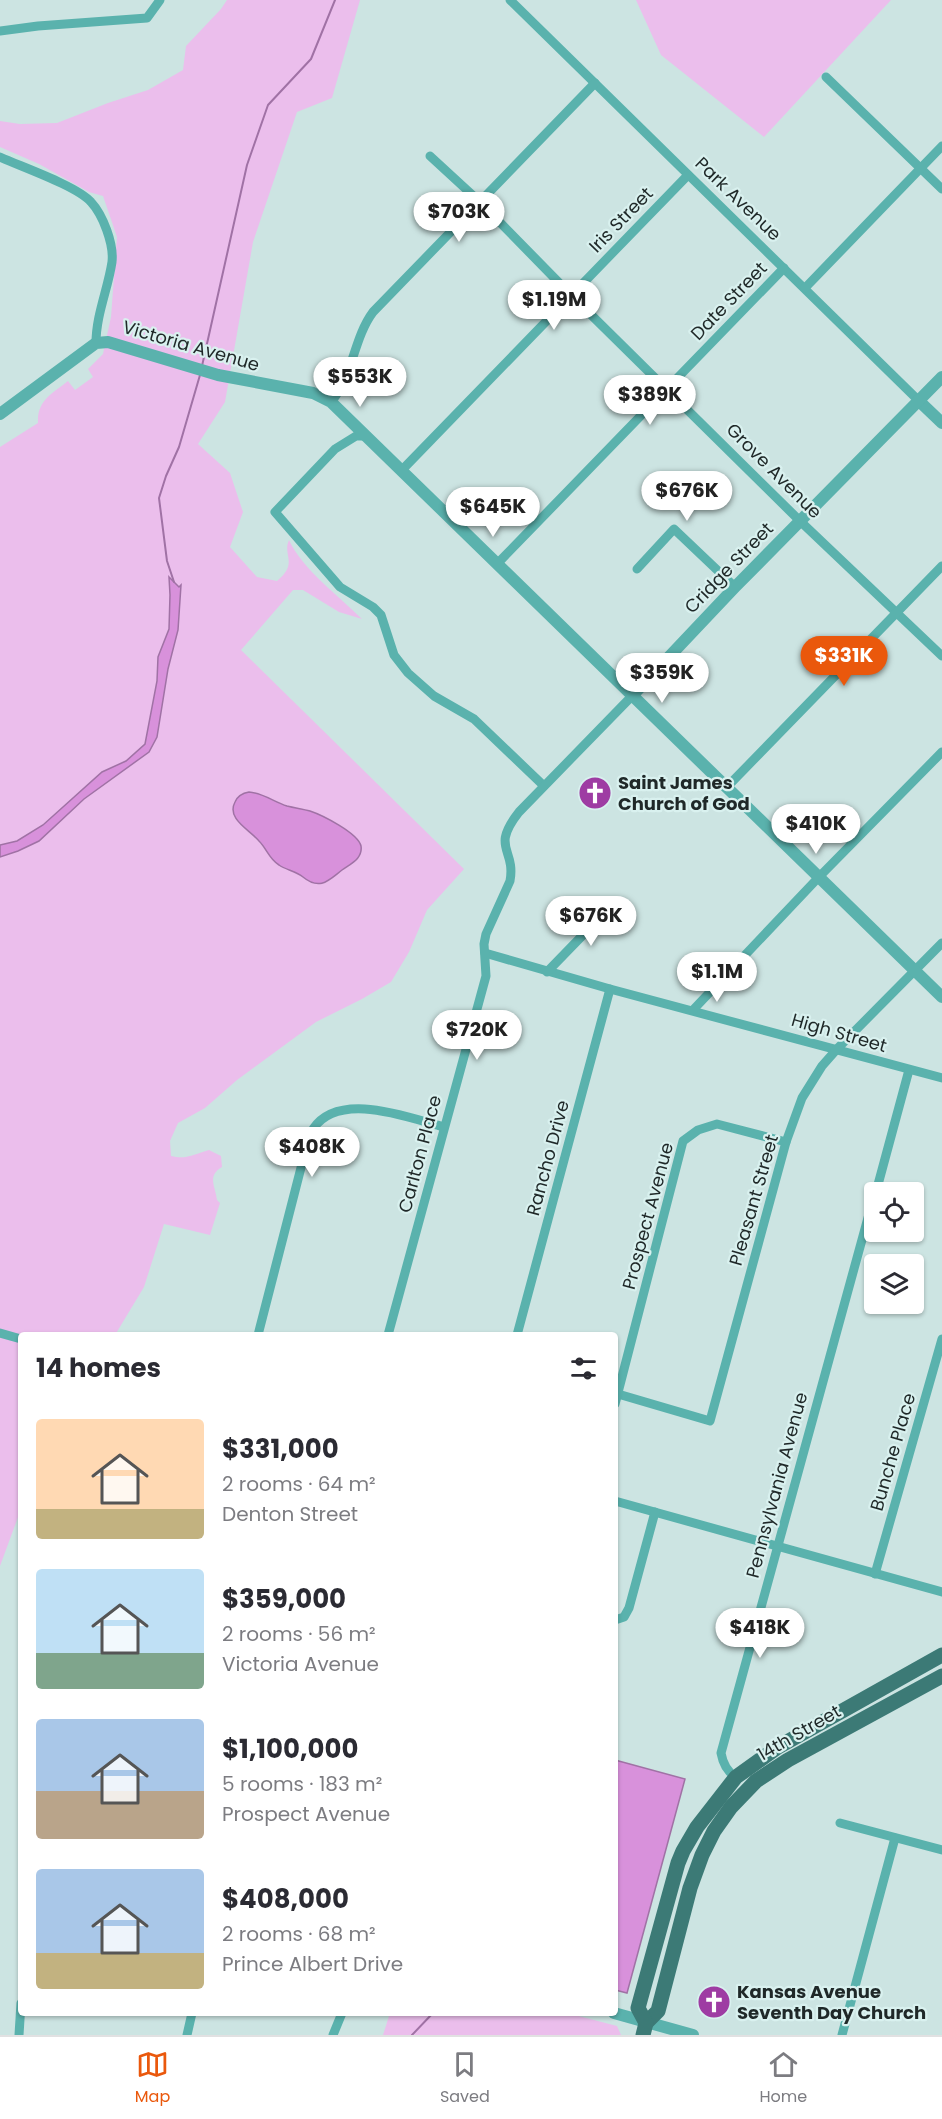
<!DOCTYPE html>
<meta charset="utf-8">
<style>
body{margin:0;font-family:Poppins,sans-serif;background:#f2f2f3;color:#2b2b33;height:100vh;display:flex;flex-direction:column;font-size:22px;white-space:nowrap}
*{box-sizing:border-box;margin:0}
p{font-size:20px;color:#7c7c81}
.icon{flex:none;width:33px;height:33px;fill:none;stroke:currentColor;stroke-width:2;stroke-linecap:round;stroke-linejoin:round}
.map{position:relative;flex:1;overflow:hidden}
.sheet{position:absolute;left:18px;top:1332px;width:600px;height:684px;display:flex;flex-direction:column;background:#fff;border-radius:6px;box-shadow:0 2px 4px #0004}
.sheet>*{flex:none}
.tools{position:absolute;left:864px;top:1182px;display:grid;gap:12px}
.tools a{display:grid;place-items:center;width:60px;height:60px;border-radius:6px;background:#fff;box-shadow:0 2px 4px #0004;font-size:30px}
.price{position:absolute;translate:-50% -51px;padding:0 14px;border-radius:21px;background:#fff;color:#222;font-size:20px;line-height:39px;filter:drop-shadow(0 2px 3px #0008)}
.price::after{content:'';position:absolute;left:50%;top:36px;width:18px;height:14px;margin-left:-9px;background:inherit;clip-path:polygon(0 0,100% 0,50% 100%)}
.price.active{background:#ea580c;color:#fff}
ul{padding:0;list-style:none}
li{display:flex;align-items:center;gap:18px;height:150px;padding:0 18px}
li span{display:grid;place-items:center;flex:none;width:168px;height:120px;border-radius:6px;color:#555}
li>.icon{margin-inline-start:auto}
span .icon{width:72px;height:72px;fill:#fffc;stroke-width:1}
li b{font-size:26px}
h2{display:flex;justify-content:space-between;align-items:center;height:72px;padding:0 18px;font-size:26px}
.tabs{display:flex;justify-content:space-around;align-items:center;height:84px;border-top:2px solid #e1e1e2;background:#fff;font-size:16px;color:#7c7c81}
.tabs a{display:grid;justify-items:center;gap:3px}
.tabs .active{color:#ea580c}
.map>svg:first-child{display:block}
.green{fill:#ebbeec}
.water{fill:#d891db;stroke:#a072a5;stroke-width:1.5}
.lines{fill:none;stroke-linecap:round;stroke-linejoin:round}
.stream{stroke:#a072a5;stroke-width:2}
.minor{stroke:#5ab2ad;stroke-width:9}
.tertiary{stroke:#5ab2ad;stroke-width:12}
.primary{stroke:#3c7a76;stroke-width:15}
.labels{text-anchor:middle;stroke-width:4.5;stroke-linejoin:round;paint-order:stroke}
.street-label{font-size:18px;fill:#1f2828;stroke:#d9f1ef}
.poi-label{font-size:18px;font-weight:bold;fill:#1f2828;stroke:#d9f1ef;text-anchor:start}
</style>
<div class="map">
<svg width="942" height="2035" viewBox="0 0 942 2035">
<rect width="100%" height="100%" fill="#cce4e2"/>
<g class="green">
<path d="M227,0H360L332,98L297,112L253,242L225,402L198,444L230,473L243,512L230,547L257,577L277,581C299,563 282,555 289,540C302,569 339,596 362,619L339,612L303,590H293L241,650L464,869L427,910L409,952L391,982L362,999L316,1022L237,1080L205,1108L178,1123L170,1141L171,1156C187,1160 194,1154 209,1150L221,1156L222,1167C207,1176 215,1185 217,1200L220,1203L210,1235L164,1224L144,1287L115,1335H21V1509L0,1566V447L38,423C37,400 52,394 68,381L75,390L93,377L88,369L103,354L111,317L117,237L103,196L89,192L39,164L0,147V121L20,124L57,123L108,103L148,90L183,70L186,46L221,9Z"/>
<path d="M636,0H891L764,137L661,55Z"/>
<path d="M390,2013H567L617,2026L621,2035H383Z"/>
</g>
<g class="water">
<path d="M169,577L179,587L181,585L178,630L168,669L157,737L149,752L84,799L39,841L18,851L0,857V845L17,841L43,825L102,772L126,761L145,744L157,681L158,657L169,629L170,595Z"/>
<path d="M249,792C263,793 274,802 287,806C295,808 302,809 310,811C322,815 358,833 361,846C363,859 350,864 342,870C329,880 320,891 303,877C296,871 286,870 279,865C269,859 267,849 259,841C250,830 226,819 235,802C238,795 243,793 249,792Z"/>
<path d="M615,1760L685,1779L627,1993L615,1990Z"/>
</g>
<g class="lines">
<g class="stream">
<path d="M202,366L247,165L268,105L311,59L335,0"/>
<path d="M174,582L167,561L159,498L166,476L179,447L200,375"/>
<path d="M412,2035L433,2013"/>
</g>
<g class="minor">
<path d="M510,0L919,401"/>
<path d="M0,31L38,26L147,18L160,0"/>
<path d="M826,77L942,189"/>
<path d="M430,156L480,202L571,295L800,521L942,656"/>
<path d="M0,157C22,167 77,186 91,202C103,215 114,244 112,262C108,289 96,315 96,343"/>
<path d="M805,288L942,146"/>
<path d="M331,402C353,377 353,339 373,312L595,83"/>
<path d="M367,436H356L335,449L275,512L340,587L373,607L381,615L394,655L408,673L434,696L474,719L544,786"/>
<path d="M402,470L688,175"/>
<path d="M497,564L784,268"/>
<path d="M637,569L674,529L735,587"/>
<path d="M726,788L942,566"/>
<path d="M485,953L610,989L942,1078"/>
<path d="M547,972L614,903"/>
<path d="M693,1010L818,878L942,752"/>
<path d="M876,1192L909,1070"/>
<path d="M0,1333L21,1339"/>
<path d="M258,1335L304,1156C307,1148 308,1136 313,1129C339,1090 409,1118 444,1127"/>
<path d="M388,1335L486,976L484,944L486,934L510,881C516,848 490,849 519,812L632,696"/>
<path d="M517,1335L610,989"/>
<path d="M618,1394L710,1421L786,1142L802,1098L822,1066L837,1049L942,943"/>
<path d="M615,1404L683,1141L698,1130L717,1124L786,1142"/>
<path d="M615,1501L942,1592"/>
<path d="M875,1574L942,1339"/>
<path d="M615,1620L624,1617L629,1608L655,1512"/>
<path d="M736,1777C727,1772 723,1764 721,1753L874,1196"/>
<path d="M840,1823L942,1850"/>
<path d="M19,2035L21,2003"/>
<path d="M187,2035L192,2013"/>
<path d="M333,2035L342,2013"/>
<path d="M842,2035L895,1838"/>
</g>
<g class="tertiary">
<path d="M919,401L942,423"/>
<path d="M0,414L96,343L108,342L218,375L313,393L331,402L942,997"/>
<path d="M632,696L735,587L942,377"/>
<path d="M614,2013L693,2035"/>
</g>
<g class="primary">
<path d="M646,2023L658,2011L690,1888L702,1855L714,1831L731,1807L756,1781L788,1760L942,1676"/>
<path d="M643,2035L646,2023L638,2008L678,1863L683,1851L697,1827L736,1777L778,1747L942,1655"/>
</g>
</g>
<defs>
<symbol id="church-disc" viewBox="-11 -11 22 22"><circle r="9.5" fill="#9e3ca3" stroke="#d9f1ef"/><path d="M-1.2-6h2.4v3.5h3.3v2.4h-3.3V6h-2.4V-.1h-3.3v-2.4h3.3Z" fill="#fff"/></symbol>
</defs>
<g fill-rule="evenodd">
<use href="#church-disc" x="576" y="774" width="38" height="38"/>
<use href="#church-disc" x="695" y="1983" width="38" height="38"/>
</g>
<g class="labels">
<g class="street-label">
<text transform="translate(738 199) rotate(44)" y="6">Park Avenue</text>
<text transform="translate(621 220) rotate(-46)" y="6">Iris Street</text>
<text transform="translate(729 301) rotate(-46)" y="6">Date Street</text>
<text transform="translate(191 346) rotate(16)" y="6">Victoria Avenue</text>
<text transform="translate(774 471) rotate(45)" y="6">Grove Avenue</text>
<text transform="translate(729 568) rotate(-46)" y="6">Cridge Street</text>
<text transform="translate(839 1033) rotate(16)" y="6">High Street</text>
<text transform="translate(420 1154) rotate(-75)" y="6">Carlton Place</text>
<text transform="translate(548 1158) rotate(-75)" y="6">Rancho Drive</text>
<text transform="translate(754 1200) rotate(-74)" y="6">Pleasant Street</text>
<text transform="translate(648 1216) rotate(-75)" y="6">Prospect Avenue</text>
<text transform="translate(893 1452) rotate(-74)" y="6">Bunche Place</text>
<text transform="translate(777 1485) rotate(-75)" y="6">Pennsylvania Avenue</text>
<text transform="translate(799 1733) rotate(-30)" y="6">14th Street</text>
</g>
<g class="poi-label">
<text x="618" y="789">Saint James<tspan x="618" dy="21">Church of God</tspan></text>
<text x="737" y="1998">Kansas Avenue<tspan x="737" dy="21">Seventh Day Church</tspan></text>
</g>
</g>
</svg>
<div class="tools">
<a><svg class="icon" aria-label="locate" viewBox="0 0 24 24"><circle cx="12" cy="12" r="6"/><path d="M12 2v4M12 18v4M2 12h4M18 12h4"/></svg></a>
<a><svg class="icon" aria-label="layers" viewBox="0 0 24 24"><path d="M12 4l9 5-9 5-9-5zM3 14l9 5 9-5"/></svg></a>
</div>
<b class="price" style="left:459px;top:243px">$703K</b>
<b class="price" style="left:554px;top:331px">$1.19M</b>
<b class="price" style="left:360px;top:408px">$553K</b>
<b class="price" style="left:650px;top:426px">$389K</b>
<b class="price" style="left:687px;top:522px">$676K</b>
<b class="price" style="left:493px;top:538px">$645K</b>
<b class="price active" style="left:844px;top:687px">$331K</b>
<b class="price" style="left:662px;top:704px">$359K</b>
<b class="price" style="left:816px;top:855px">$410K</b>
<b class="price" style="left:591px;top:947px">$676K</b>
<b class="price" style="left:717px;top:1003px">$1.1M</b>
<b class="price" style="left:477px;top:1061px">$720K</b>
<b class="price" style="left:312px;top:1178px">$408K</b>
<b class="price" style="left:760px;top:1659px">$418K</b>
<section class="sheet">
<h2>14 homes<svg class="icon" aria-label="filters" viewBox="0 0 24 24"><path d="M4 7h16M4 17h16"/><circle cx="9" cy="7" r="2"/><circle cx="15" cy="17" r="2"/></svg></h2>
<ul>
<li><span style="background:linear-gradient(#ffd9b3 75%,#c2b280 0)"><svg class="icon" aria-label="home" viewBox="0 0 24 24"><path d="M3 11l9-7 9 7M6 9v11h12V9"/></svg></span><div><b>$331,000</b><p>2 rooms · 64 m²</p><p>Denton Street</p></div></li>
<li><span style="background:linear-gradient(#bfe0f5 70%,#7fa58c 0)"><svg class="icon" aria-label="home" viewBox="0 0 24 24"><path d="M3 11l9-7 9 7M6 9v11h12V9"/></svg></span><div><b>$359,000</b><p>2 rooms · 56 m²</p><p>Victoria Avenue</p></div></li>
<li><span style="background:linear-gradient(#a9c7e8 60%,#b9a48a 0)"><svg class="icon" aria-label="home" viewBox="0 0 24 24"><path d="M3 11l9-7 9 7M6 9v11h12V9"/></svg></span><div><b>$1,100,000</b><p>5 rooms · 183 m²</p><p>Prospect Avenue</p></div></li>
<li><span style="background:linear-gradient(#a9c7e8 70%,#c2b280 0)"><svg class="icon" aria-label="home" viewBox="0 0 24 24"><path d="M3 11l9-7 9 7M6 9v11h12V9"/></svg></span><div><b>$408,000</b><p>2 rooms · 68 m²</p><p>Prince Albert Drive</p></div></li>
</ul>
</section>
</div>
<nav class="tabs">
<a class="active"><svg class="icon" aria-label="map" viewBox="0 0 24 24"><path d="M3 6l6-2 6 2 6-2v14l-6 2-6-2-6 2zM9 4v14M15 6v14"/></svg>Map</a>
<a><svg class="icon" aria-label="saved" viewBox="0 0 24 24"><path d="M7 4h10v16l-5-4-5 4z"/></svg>Saved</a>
<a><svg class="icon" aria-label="home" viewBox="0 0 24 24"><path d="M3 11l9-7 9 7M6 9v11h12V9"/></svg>Home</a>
</nav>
